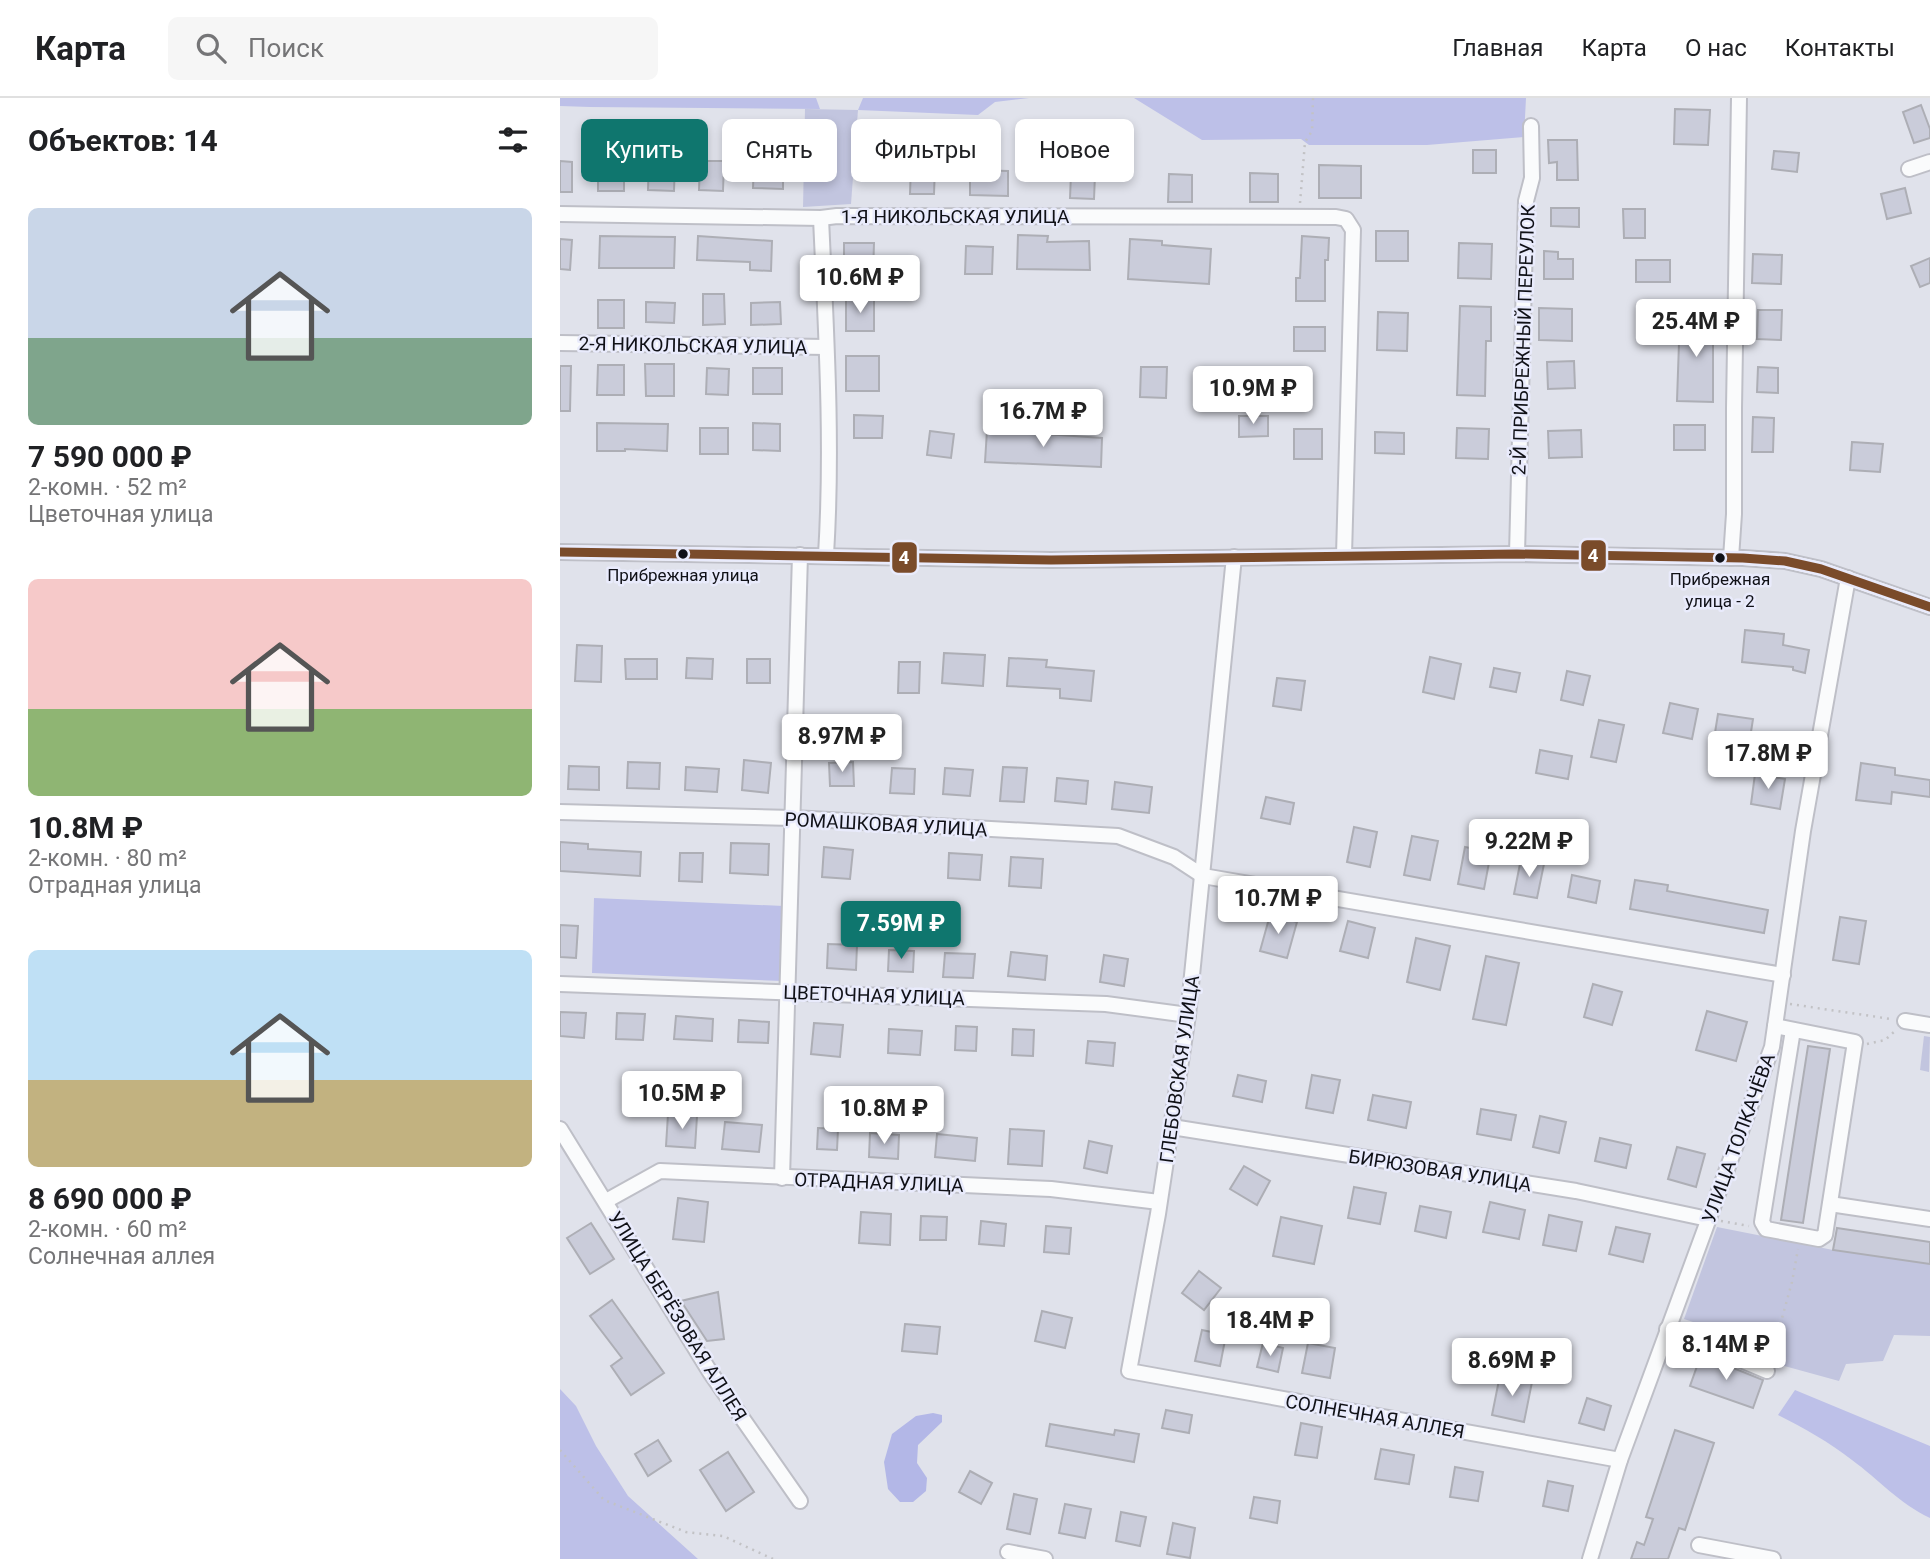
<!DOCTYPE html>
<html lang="ru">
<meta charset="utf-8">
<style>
body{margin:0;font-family:Roboto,sans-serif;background:#f6f6f6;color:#202124;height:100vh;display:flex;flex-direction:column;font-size:26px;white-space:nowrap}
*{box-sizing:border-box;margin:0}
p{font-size:23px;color:#757577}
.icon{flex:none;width:38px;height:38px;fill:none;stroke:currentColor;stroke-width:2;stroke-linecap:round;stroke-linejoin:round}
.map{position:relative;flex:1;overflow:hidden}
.side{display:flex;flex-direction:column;background:#fff;width:560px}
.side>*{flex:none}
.hud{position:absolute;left:21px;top:21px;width:665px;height:63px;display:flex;gap:14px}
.price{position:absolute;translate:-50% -60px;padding:0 16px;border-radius:7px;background:#fff;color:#222;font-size:23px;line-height:46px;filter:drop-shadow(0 2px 4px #0008)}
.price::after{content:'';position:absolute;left:50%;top:42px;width:21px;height:16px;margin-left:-10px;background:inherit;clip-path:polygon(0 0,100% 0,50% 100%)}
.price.active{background:#0f766e;color:#fff}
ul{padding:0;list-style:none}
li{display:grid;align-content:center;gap:14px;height:371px;padding:0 28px}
li span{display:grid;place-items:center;height:217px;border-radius:10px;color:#555}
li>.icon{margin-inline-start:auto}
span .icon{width:126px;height:126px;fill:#fffc;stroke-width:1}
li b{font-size:30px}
h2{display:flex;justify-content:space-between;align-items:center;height:84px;padding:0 28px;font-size:30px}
.chip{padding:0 24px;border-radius:10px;background:#fff;box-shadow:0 4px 10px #0003;font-size:24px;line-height:63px}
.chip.active{background:#0f766e;color:#fff}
header{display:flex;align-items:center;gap:42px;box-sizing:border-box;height:98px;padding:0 35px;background:#fff;border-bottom:2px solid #e0e0e0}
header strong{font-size:33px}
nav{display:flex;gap:38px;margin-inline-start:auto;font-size:24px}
.search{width:490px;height:63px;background:#f6f6f6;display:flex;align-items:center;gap:18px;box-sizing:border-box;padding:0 24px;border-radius:10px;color:#757577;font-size:26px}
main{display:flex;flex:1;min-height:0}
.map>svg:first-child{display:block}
.green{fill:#c2c5df}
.forest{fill:#bdc0e8}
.water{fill:#b3b7e7}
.building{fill:#caccda;stroke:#adaeb5;stroke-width:2}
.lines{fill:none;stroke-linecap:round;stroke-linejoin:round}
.minor-casing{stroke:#bebfc7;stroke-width:18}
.path{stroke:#c2c2c5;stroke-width:2.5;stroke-dasharray:2 5;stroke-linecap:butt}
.minor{stroke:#fafbfc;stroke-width:14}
.bus-1-casing{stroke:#e9ebfc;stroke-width:14}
.bus-1{stroke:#7a4b2a;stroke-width:9}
.bus-dot{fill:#101117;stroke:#e9ebfc;stroke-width:2.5}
.labels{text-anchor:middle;stroke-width:5;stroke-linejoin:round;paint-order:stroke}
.bus-label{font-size:17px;fill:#101117;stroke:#e9ebfc}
.street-label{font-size:19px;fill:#101117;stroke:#e9ebfc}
.line-badge{stroke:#e9ebfc;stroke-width:2.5}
.badge-label{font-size:19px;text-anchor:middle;font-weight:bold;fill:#fff}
</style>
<header>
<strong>Карта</strong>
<div class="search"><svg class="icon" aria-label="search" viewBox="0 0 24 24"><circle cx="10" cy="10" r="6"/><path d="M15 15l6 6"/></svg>Поиск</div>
<nav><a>Главная</a><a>Карта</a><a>О нас</a><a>Контакты</a></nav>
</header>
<main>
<section class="side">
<h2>Объектов: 14<svg class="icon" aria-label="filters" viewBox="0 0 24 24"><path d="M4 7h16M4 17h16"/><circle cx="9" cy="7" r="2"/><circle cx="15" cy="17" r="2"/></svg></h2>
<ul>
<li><span style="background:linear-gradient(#c9d6e8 60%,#7fa58c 0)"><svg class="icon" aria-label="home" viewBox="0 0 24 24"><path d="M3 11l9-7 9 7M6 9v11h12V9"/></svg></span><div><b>7 590 000 ₽</b><p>2-комн. · 52 m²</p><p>Цветочная улица</p></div></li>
<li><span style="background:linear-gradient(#f6c9c9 60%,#8fb573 0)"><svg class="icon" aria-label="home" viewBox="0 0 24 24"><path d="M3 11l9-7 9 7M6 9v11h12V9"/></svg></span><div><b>10.8M ₽</b><p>2-комн. · 80 m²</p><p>Отрадная улица</p></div></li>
<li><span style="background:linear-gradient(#bfe0f5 60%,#c2b280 0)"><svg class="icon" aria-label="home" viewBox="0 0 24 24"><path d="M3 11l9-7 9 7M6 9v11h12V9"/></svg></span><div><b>8 690 000 ₽</b><p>2-комн. · 60 m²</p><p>Солнечная аллея</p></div></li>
</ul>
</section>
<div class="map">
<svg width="1370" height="1461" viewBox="0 0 1370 1461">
<rect width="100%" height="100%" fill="#e0e2eb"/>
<g class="green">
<path d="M245,11L298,12L291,106L243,109Z"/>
<path d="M1364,938L1370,939L1369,974L1360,972Z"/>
<path d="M1157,1129L1273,1152L1370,1166V1238L1334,1237L1323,1263L1286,1266L1279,1283L1210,1264L1158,1245L1160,1233L1124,1221Z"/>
</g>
<g class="forest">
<path d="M0,0H256L260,11L30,9L0,8Z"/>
<path d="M303,0H469L435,4L418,17L298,12Z"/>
<path d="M574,0H966L964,39L867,47H749L741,41L642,42Z"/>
<path d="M34,800L224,808L222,883L32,875Z"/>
<path d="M0,1291L16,1308L36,1348L68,1398L138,1461H0Z"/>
<path d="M1235,1292L1370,1348V1420C1340,1406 1318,1381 1292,1362C1269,1344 1244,1330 1218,1317Z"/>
</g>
<path class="water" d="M373,1315L382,1317V1324L358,1347L357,1365L367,1380L366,1393L353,1404H340L328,1391L324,1364L332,1336L356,1318Z"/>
<g class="building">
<path d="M1361,7L1370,31V40L1354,45L1343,14Z"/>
<path d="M1115,11L1150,12L1148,47L1114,46Z"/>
<path d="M988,42H1017L1018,82H997V64L989,65Z"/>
<rect x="913" y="52" width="23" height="23"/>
<path d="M1214,53L1239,55L1237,74L1212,71Z"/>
<rect x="38" y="62" width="26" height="31"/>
<path d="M89,62L115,63L114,93L88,92Z"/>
<path d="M0,63L12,64V94H0Z"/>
<path d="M140,63H164L163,93L139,92Z"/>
<path d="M194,63H223V91L193,90Z"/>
<path d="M351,67L375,68L374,96H350Z"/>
<path d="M759,67L801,68V100H759Z"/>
<path d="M410,72L448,73V98L410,97Z"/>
<path d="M690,75L718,76V104H690Z"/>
<path d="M511,76L535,77L534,101L510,100Z"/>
<path d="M609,76L632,77V104H608Z"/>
<path d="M1345,90L1351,115L1327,121L1321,96Z"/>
<path d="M991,110H1019V129L991,128Z"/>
<path d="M1063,111H1085V140H1064Z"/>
<rect x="816" y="133" width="32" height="30"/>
<path d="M458,137L488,138L487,144L529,143L530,172L457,171Z"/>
<path d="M40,138L115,139L114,170H39Z"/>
<path d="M138,138L212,143L211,173L190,172V164L137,162Z"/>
<path d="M742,138L769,140L768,162H765V203H736V180H740Z"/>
<path d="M0,141L12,142L10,172L0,171Z"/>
<path d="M570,141L602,143V147L651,151L649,186L568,181Z"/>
<path d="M284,145H314L313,178L284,177Z"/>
<path d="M899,145L932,146L931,181L898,180Z"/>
<path d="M406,148L433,149L432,176H405Z"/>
<path d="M984,153L998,154V161H1013V181H984Z"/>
<path d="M1193,156L1222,157L1221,186L1192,185Z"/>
<path d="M1370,160V185L1360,189L1351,168Z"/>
<rect x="1076" y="162" width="34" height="22"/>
<path d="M143,196H164L165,226L143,227Z"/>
<rect x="286" y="201" width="28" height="32"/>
<rect x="38" y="202" width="26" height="28"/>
<path d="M86,204L115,205L114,225L86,224Z"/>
<path d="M220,204L221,226L191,227V205Z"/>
<path d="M900,208L931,209V243H926L925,298L897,297Z"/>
<path d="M979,210L1012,211V243L979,242Z"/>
<path d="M1198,212H1222L1221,242L1197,241Z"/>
<path d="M818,214L848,215L847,253L817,252Z"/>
<path d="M1120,216L1153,217V304L1117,303Z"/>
<rect x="734" y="229" width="31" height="24"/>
<rect x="286" y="258" width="33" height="35"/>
<path d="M1014,263L1015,290L988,291L987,264Z"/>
<path d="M85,266H114V298H86Z"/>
<path d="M38,267H64V297H37Z"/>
<path d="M0,268H11L10,313H0Z"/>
<path d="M581,269H607L606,300L580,299Z"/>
<path d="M1198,269L1218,270V295L1197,294Z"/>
<path d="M147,270L169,271L168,297L146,296Z"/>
<rect x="193" y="270" width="29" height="26"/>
<path d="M294,317L323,318L322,340H294Z"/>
<path d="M679,318H708V338L679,339Z"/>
<path d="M1193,319L1214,320L1213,354H1192Z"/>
<path d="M37,325L108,326L107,353L65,351V353H37Z"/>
<path d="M193,325L220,326V353L193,352Z"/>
<rect x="1114" y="327" width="31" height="25"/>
<rect x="140" y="330" width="28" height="26"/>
<path d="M897,330L929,331L928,361L896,360Z"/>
<rect x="734" y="331" width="28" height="30"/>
<path d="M427,332L542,340L541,369L425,364Z"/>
<path d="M1021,332L1022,359L989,360L988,333Z"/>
<path d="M370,333L394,336L391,360L367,357Z"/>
<path d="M815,334L844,335V356L815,355Z"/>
<path d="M1292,344L1323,346L1320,374L1290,372Z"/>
<path d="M1185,532L1224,536L1223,547L1249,552L1245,575L1233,572V569L1182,564Z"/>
<path d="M17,547L42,548L41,584L15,583Z"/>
<path d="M384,555L425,557L423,588L382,585Z"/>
<path d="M870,559L901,566L894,601L863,594Z"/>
<path d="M127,560L153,561L152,581L126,580Z"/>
<path d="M449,560L487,562L486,569L534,573L531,603L500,600V591L447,588Z"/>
<path d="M65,561H97V581H66Z"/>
<rect x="187" y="561" width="23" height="24"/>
<path d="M339,564H360L359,595H338Z"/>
<path d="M934,570L960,575L956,594L930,589Z"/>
<path d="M1007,573L1030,578L1023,607L1001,602Z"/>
<path d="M717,580L745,583L741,612L713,608Z"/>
<path d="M1110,605L1138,611L1132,641L1103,635Z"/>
<path d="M1158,616L1193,621L1188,653L1153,647Z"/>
<path d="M1039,622L1064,627L1056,664L1031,659Z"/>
<path d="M980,652L1012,658L1008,681L976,675Z"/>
<path d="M184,662L211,665L208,695L182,692Z"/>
<path d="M68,664L100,665L99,691L67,690Z"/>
<path d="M293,664L294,688H270L269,665Z"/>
<path d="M1301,665L1335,670V677L1370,682V699L1332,694L1331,706L1296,702Z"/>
<path d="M9,668L39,669V692L8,691Z"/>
<path d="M126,669L159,671L157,694L125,692Z"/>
<path d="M443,669L467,670L464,704L440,703Z"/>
<path d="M332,670L355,671L354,696L330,695Z"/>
<path d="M385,670L413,672L410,698L383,696Z"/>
<path d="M1195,676L1225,681L1220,711L1191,706Z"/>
<path d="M497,680L528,683L526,706L495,703Z"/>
<path d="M555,684L592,689L589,715L552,711Z"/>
<path d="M706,699L734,705L730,726L701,720Z"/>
<path d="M794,729L817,734L810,769L787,764Z"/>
<path d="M852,738L878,743L870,782L844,777Z"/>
<path d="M0,744L28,746V751L81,754L80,778L0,773Z"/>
<path d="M171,745L209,746L208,777L170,775Z"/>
<path d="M264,749L293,752L290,781L262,779Z"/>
<path d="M905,749L931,754L924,791L898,786Z"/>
<path d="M120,755H143L142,784L119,783Z"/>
<path d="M389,755L422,757L420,782L388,780Z"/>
<path d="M451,759L483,761L481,790L449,788Z"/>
<path d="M961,761L984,766L977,800L954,796Z"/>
<path d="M1012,777L1040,783L1036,805L1008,799Z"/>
<path d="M1075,782L1108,787L1107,793L1208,812L1204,835L1070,811Z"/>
<path d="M710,817L737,824L727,860L700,853Z"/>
<path d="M1280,819L1306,823L1299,866L1273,862Z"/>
<path d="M788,823L815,830L808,860L780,853Z"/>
<path d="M0,827L18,828L16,860L0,859Z"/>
<path d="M856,840L890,848L880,892L847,884Z"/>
<path d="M268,846L297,847L296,872L267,870Z"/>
<path d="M329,852L354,853L353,874L328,873Z"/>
<path d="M451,854L487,858L485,882L448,878Z"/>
<path d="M385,855L415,856L413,880L383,879Z"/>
<path d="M544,857L568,861L564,888L540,884Z"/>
<path d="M926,858L959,865L946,927L913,921Z"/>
<path d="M1033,886L1062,894L1052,927L1024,919Z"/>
<path d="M1147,913L1187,924L1176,963L1136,952Z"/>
<path d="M0,914L26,915L24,940L0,938Z"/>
<path d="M57,915L85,916L83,942L56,941Z"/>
<path d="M116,918L153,921L152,943L114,941Z"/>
<path d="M179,922L209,924L208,945L178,944Z"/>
<path d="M254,925L283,927L280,959L251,956Z"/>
<path d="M396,928L417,929L416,953L395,952Z"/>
<path d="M329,931L362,933L360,957L328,955Z"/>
<path d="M453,931L474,932L473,958L452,957Z"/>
<path d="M528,943L555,945L553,968L526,965Z"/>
<path d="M1248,948L1270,951L1243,1125L1221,1122Z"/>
<path d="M678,977L706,983L702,1004L673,998Z"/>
<path d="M752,977L780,982L773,1015L746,1010Z"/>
<path d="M813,997L851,1004L846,1030L808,1022Z"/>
<path d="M921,1011L956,1017L951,1042L917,1036Z"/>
<path d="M108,1016L137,1018L135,1050L106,1048Z"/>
<path d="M980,1018L1006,1024L999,1055L973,1049Z"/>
<path d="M165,1024L202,1027L199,1054L162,1051Z"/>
<path d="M258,1030L278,1031L277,1052L257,1051Z"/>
<path d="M450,1031L484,1033L482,1068L448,1066Z"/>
<path d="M310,1035L339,1037L338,1061L309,1059Z"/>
<path d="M377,1036L417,1040L415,1063L375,1059Z"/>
<path d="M1040,1040L1071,1047L1066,1070L1035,1063Z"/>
<path d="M529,1043L552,1048L547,1075L524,1070Z"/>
<path d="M1117,1049L1145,1056L1136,1089L1108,1081Z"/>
<path d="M684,1068L710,1083L697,1107L670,1091Z"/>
<path d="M794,1089L826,1095L820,1126L788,1120Z"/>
<path d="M118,1100L148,1104L144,1144L113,1141Z"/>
<path d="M930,1104L965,1112L959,1141L923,1134Z"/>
<path d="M860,1108L891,1114L886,1140L855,1133Z"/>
<path d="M301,1114L331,1116L330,1147L299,1145Z"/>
<path d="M989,1117L1022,1124L1016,1153L983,1147Z"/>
<path d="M361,1118L387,1119L386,1142H360Z"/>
<path d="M721,1119L762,1128L754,1166L713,1158Z"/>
<path d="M421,1123L446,1126L444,1148L419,1146Z"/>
<path d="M31,1125L54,1161L30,1176L7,1140Z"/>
<path d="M486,1128L511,1130L509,1156L484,1154Z"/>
<path d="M1056,1129L1090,1136L1083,1164L1049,1156Z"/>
<path d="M1277,1130L1370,1144V1166L1273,1152Z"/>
<path d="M639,1173L661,1190L644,1212L622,1195Z"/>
<path d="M158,1194L164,1241L147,1243L121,1203Z"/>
<path d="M52,1202L104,1275L71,1297L51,1268L62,1260L30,1218Z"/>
<path d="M482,1213L512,1220L505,1250L475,1243Z"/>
<path d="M345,1226L380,1229L377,1256L342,1253Z"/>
<path d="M642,1232L666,1237L660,1268L635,1263Z"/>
<path d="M703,1245L723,1250L718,1274L697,1269Z"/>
<path d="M748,1245L775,1250L770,1280L742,1275Z"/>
<path d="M1141,1257L1203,1282L1193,1310L1130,1288Z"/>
<path d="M940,1277L972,1284L964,1324L932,1317Z"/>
<path d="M1027,1300L1051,1308L1044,1332L1019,1325Z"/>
<path d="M606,1312L632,1317L629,1335L602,1330Z"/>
<path d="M741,1325L762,1329L757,1360L735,1357Z"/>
<path d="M490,1326L554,1337L555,1332L579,1336L574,1364L486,1348Z"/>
<path d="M1115,1332L1154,1345L1125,1432L1119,1430L1108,1461H1071L1077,1444L1084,1447L1093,1421L1086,1419Z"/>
<path d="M98,1342L111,1363L88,1378L75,1356Z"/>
<path d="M821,1351L854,1357L849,1386L815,1381Z"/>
<path d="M168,1354L194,1394L166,1413L140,1372Z"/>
<path d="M895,1369L923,1374L918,1403L890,1399Z"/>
<path d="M410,1373L432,1385L421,1406L399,1394Z"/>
<path d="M988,1383L1013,1388L1008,1413L983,1408Z"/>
<path d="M454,1396L477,1401L470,1436L447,1431Z"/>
<path d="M694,1399L720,1403L717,1425L690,1420Z"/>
<path d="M505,1406L531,1411L525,1440L499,1435Z"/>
<path d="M561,1414L586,1419L580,1448L556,1443Z"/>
<path d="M613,1425L635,1430L630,1460L607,1456Z"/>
</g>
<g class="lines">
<defs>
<g id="minor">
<path d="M1349,71L1370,64"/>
<path d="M0,116L261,120L277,118L776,119L786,121L793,132L784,457"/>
<path d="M261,120C266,232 273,345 266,457"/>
<path d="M0,245L266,249"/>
<path d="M0,454L491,462L957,456L1183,460L1225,463L1261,471L1370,509"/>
<path d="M957,456L966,103L972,80L971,28"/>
<path d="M674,459L628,917L598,1116L569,1273L1060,1362"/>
<path d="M1171,460L1174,416V310L1179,0"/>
<path d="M0,714L233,720L558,738L614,759L643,778L1223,877"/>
<path d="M0,886L546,906L628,917"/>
<path d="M1345,923L1370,927"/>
<path d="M1215,928L1295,944L1265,1137L1259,1141L1206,1131L1202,1124L1233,932"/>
<path d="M612,1029L1016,1093L1148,1121"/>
<path d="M0,1031L150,1274L240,1403"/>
<path d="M222,1080L240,457"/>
<path d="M46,1103L100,1073L491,1091L599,1104"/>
<path d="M1270,1106L1370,1121"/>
<path d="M1107,1231L1207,1273"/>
<path d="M1139,1447L1213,1461"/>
<path d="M448,1454L485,1461"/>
<path d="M1030,1461L1060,1362L1212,949L1243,733L1288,480"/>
</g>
</defs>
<use href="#minor" class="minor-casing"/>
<g class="path">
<path d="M740,105L745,44L752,33L753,0"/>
<path d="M1230,906L1331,921"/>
<path d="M1307,946L1325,942L1335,933"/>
<path d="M1161,1123L1189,1128"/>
<path d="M1211,1260L1232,1184L1238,1151"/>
<path d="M0,1352L44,1402L126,1434L163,1438L213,1461"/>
</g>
<use href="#minor" class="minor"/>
<defs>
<path id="bus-1" d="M0,454L491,462L957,456L1183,460L1225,463L1261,471L1370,509"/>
</defs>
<use href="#bus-1" class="bus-1-casing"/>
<use href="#bus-1" class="bus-1"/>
</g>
<g class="bus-dot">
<circle cx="123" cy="456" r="6"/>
<circle cx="1160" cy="460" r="6"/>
</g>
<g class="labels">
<g class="bus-label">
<text x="123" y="483">Прибрежная улица</text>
<text x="1160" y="487">Прибрежная<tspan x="1160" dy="22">улица - 2</tspan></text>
</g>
<g class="street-label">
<text x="395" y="125">1-Я НИКОЛЬСКАЯ УЛИЦА</text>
<text transform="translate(963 242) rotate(-88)" y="7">2-Й ПРИБРЕЖНЫЙ ПЕРЕУЛОК</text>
<text transform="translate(133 247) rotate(1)" y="7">2-Я НИКОЛЬСКАЯ УЛИЦА</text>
<text transform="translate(326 726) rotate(3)" y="7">РОМАШКОВАЯ УЛИЦА</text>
<text transform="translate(314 897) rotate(2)" y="7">ЦВЕТОЧНАЯ УЛИЦА</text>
<text transform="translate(619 971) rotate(-82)" y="7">ГЛЕБОВСКАЯ УЛИЦА</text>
<text transform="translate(1178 1040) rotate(-70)" y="7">УЛИЦА ТОЛКАЧЁВА</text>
<text transform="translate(880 1072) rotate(9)" y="7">БИРЮЗОВАЯ УЛИЦА</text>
<text transform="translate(319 1084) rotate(2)" y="7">ОТРАДНАЯ УЛИЦА</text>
<text transform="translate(118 1218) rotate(58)" y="7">УЛИЦА БЕРЁЗОВАЯ АЛЛЕЯ</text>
<text transform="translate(815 1318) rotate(10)" y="7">СОЛНЕЧНАЯ АЛЛЕЯ</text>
</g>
</g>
<g class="line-badge">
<rect x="1020" y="441" width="27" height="33" rx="7" fill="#7a4b2a"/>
<rect x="331" y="443" width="27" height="33" rx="7" fill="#7a4b2a"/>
</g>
<g class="badge-label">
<text x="1033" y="464">4</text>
<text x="344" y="466">4</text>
</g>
</svg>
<b class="price" style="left:300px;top:217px">10.6M ₽</b>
<b class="price" style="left:1136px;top:261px">25.4M ₽</b>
<b class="price" style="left:693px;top:328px">10.9M ₽</b>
<b class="price" style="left:483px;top:351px">16.7M ₽</b>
<b class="price" style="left:282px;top:676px">8.97M ₽</b>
<b class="price" style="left:1208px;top:693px">17.8M ₽</b>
<b class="price" style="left:969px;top:781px">9.22M ₽</b>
<b class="price" style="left:718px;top:838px">10.7M ₽</b>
<b class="price active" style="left:341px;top:863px">7.59M ₽</b>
<b class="price" style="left:122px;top:1033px">10.5M ₽</b>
<b class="price" style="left:324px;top:1048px">10.8M ₽</b>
<b class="price" style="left:710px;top:1260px">18.4M ₽</b>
<b class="price" style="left:1166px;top:1284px">8.14M ₽</b>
<b class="price" style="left:952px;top:1300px">8.69M ₽</b>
<div class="hud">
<a class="chip active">Купить</a>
<a class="chip">Снять</a>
<a class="chip">Фильтры</a>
<a class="chip">Новое</a>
</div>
</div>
</main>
